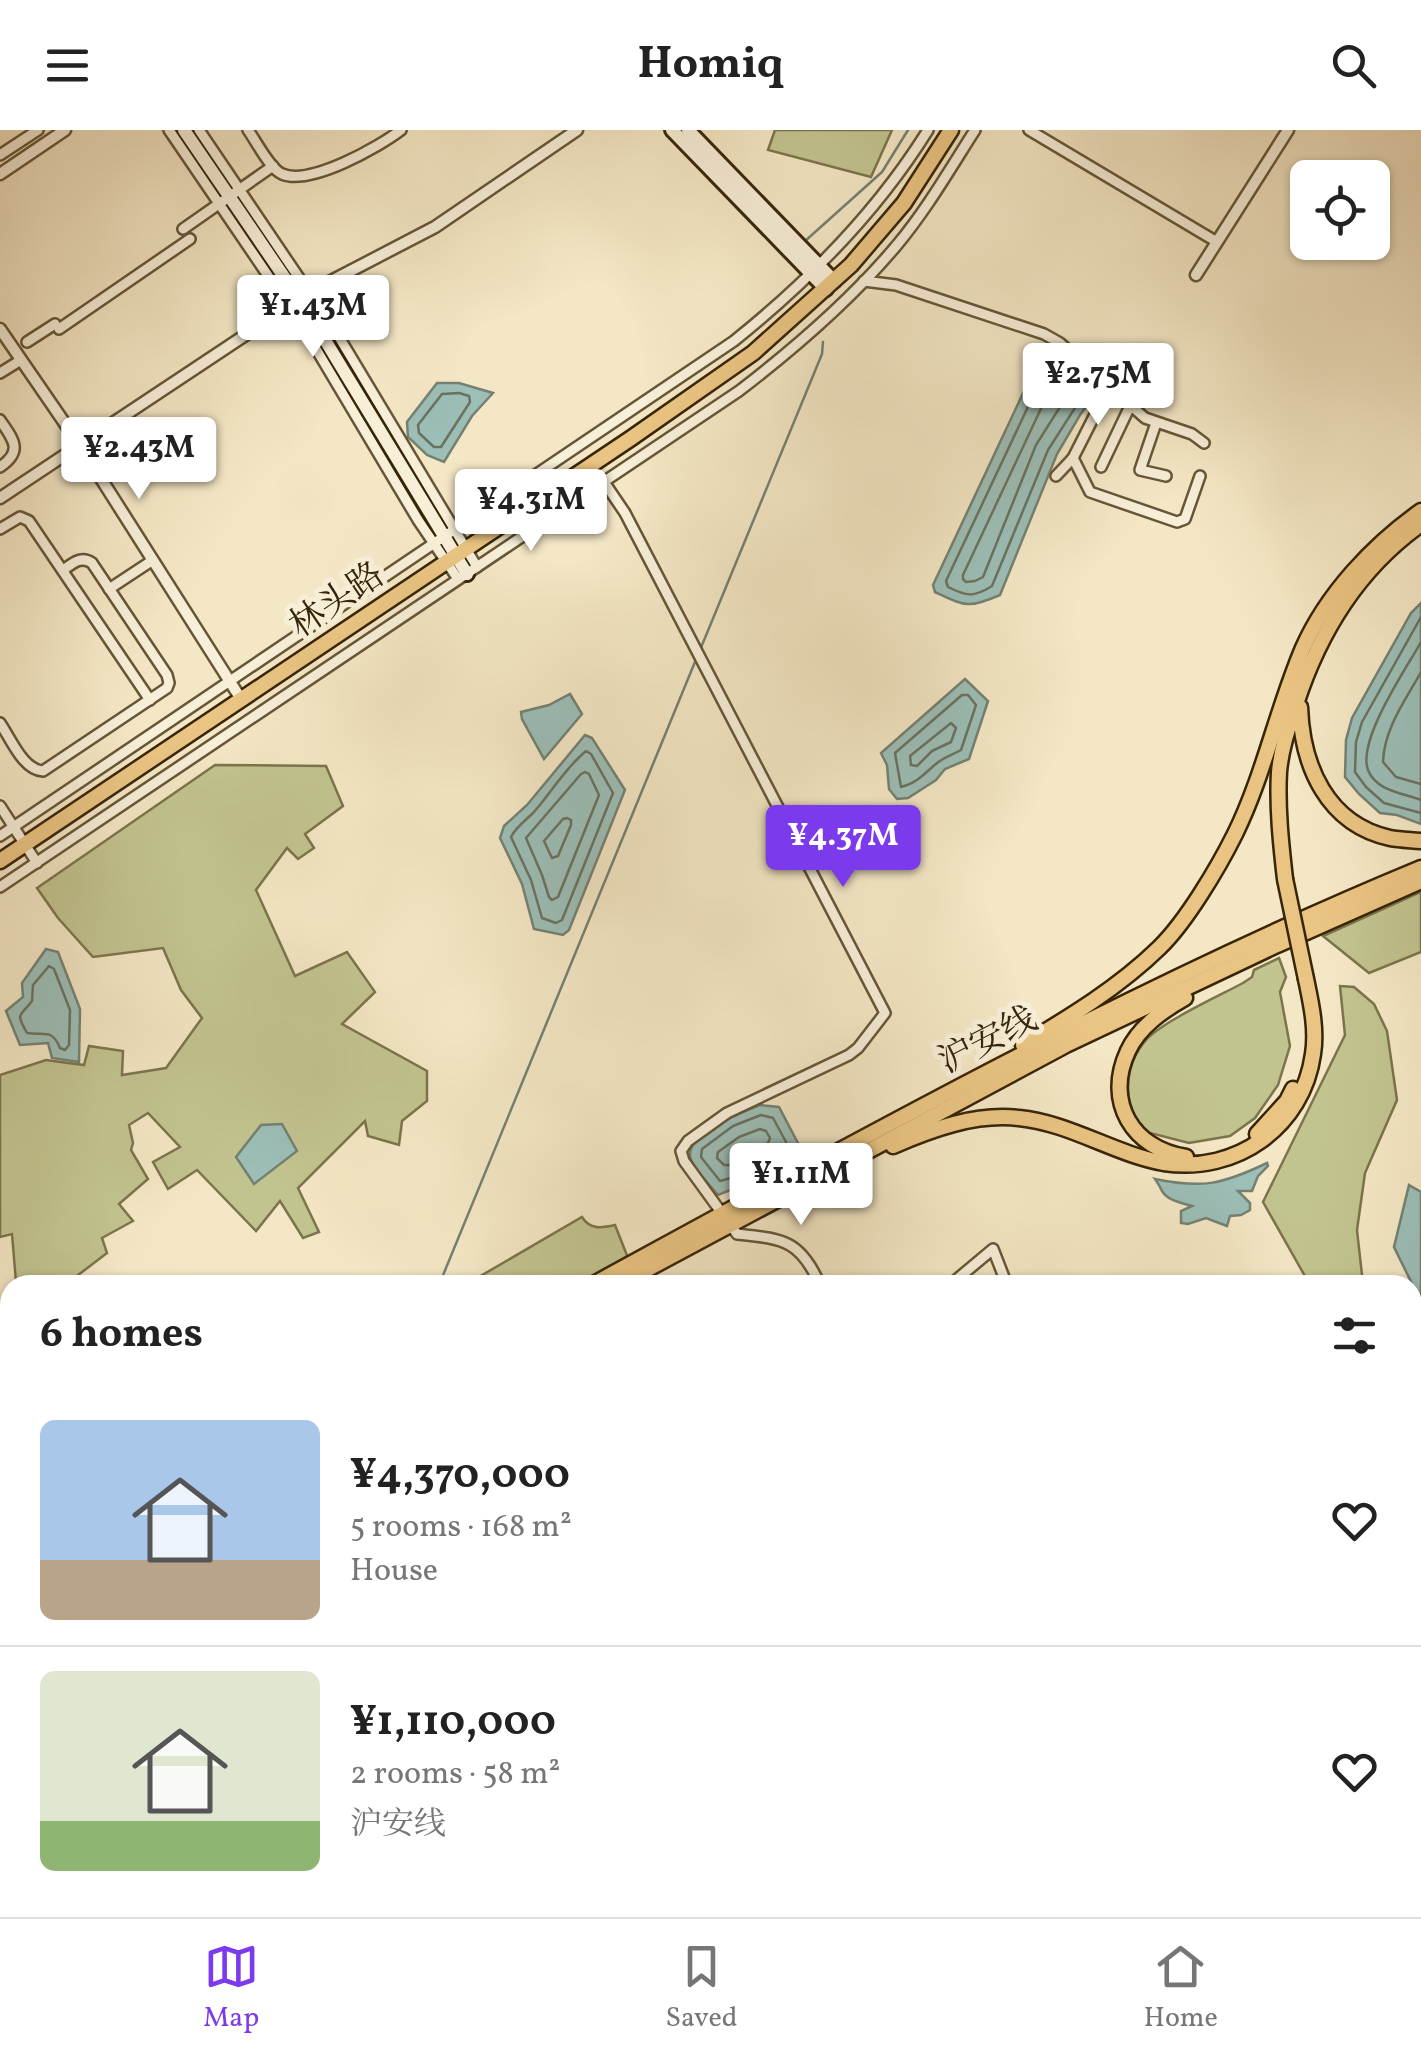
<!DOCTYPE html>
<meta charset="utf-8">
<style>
body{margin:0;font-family:Vollkorn,"Noto Serif SC",serif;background:#f2f2f2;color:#222;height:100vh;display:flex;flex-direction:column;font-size:38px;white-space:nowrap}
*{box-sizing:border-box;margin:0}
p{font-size:32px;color:#767676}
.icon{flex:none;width:55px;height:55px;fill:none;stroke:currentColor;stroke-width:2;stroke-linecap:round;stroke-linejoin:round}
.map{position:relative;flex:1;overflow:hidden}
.sheet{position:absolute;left:0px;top:1145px;width:1422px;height:642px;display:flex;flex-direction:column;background:#fff;border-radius:30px 30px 0 0;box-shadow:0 2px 8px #0004}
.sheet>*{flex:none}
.controls{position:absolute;left:1290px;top:30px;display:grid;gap:20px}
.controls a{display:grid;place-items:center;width:100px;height:100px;border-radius:15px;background:#fff;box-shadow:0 2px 8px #0004;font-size:50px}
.price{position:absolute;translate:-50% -85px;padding:0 22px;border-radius:10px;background:#fff;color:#222;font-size:32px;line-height:65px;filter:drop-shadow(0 2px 5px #0008)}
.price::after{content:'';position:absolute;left:50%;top:60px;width:30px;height:22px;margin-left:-15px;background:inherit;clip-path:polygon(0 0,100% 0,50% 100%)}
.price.on{background:#7c3aed;color:#fff}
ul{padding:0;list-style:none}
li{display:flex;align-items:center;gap:30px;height:250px;padding:0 40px}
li+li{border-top:2px solid #e0e0e0}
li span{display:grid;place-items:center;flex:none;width:280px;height:200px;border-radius:15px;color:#555}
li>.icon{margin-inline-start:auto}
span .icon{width:120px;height:120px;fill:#fffc;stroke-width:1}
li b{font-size:42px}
h2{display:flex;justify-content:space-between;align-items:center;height:120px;padding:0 40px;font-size:42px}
header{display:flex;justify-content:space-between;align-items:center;height:130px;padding:0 40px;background:#fff;font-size:45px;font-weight:700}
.dock{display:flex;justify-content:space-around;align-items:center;height:140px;border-top:2px solid #e0e0e0;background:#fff;font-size:28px;color:#767676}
.dock a{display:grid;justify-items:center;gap:5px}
.dock .on{color:#7c3aed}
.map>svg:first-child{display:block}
.green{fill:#c2c490;stroke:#7c744c;stroke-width:2.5}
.water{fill:#9cbfb8;stroke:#748172;stroke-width:2.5}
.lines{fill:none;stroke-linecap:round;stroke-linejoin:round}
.shore{stroke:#6a7260;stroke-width:2.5}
.stream{stroke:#748172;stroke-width:2.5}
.minor-casing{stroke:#665637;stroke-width:14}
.tertiary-casing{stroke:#665637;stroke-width:15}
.secondary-casing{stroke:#372508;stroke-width:18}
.primary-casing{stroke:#372508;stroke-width:19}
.trunk-casing{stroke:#372508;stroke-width:19}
.minor{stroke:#f8efd9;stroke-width:9}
.tertiary{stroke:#f8efd9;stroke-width:10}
.secondary{stroke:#f8efd9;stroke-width:12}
.primary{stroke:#eac482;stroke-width:14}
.trunk{stroke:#eac482;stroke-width:14}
.trunk-bridge-casing{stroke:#372508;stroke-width:19;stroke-linecap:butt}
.trunk-bridge{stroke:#eac482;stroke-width:14}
.labels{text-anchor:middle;stroke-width:10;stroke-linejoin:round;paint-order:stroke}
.street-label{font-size:35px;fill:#372508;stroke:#f8efd9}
</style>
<header><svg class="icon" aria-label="menu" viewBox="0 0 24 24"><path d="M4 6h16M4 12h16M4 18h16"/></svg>Homiq<svg class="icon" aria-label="search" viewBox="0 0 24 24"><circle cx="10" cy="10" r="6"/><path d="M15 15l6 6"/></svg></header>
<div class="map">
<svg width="1421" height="1787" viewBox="0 0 1421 1787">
<rect width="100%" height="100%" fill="#f4e7c5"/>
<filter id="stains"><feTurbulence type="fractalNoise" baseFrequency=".002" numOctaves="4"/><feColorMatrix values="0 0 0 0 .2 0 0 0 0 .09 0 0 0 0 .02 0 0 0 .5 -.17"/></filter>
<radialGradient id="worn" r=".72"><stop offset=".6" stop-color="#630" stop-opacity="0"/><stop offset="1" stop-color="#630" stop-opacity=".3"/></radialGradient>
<g class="green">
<path d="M775,0H892L871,47L768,20Z"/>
<path d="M215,635L326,636L343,676L305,704L314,718L298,729L287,718L256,760L295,846L347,822L375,862L342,894L427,941V971L402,991L399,1015L368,1006L365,991L298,1058L319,1102L303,1108L280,1071L256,1101L197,1040L168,1059L153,1032L180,1017L148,983L129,995L133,1013L131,1020L148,1049L119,1074L133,1091L102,1108L107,1123L69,1152L63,1155H20L16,1152L12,1104L0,1107V945L46,930L84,935L89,916L123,921L122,945L166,938L202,888L181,860L163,818L93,827L58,788L37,758Z"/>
<path d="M1421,762V822L1369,843L1323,806Z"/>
<path d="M1279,828L1286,847L1280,862L1290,916L1278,955L1255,988L1230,1006L1189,1013L1146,1002C1121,975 1123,936 1147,909C1164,891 1219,866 1243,853L1252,847L1254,840Z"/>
<path d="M1340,856L1354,857L1374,874L1387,901L1397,970L1365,1043L1357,1100L1362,1145L1368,1155H1310L1263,1072L1345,905Z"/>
<path d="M582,1087C590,1100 602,1098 615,1095L628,1128L574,1155H465Z"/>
<path d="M10,1710V1778H1230L1228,1787H0V1718Z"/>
</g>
<g class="water">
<path d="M1061,216L1102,255L1080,285L1057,324L1000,465C968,479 965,476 935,462L933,455L1025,259L1050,217Z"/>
<path d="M437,253H459L493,263L472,286L444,332L427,325L408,307L407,292Z"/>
<path d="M1421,473V694L1397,685L1380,683L1359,664L1345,647L1346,610L1352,588L1411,483Z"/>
<path d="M965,549L988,571L969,629L945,639L936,650L908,668L897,669L889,659L887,635L881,623Z"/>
<path d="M570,564L582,584L544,629L522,589L521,582L549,575Z"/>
<path d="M585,605L592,608L625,660L569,800L563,805L534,799L522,754L500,708L504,696L527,675Z"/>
<path d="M46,819L58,822L80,879L79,932L52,928L48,913L20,915L6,881L23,867L22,853Z"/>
<path d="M760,975L779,977L801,1019L743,1055L718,1065C711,1056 690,1036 690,1025C689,1003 742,982 760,975Z"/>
<path d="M282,994L297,1021L254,1054L236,1027L261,995Z"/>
<path d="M1267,1033L1268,1036L1258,1046L1252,1061H1238L1250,1073V1080L1241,1085L1230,1086L1227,1096L1206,1088L1188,1094L1181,1093V1081L1192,1076C1182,1073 1168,1071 1162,1061C1160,1057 1158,1053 1155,1049C1203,1059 1223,1054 1267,1033Z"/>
<path d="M1409,1055L1421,1062V1172L1394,1117Z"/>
</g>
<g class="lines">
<g class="shore">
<path d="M1056,229L1061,230L1086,253L1087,259L1048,320L992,456C973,468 966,466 948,457L946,451L1034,264Z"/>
<path d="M1060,248L1069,255L1070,261L1036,315L983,447L975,451L966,452L963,449V445L1045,270L1056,250Z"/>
<path d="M459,263L469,266L470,272L441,317H434L419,303L418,295L442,264Z"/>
<path d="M1421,487L1362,592L1356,612L1355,642L1366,657L1384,673L1421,683"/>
<path d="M1421,512C1406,539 1357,610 1368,640C1376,661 1403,663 1421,670"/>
<path d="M1421,542C1405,571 1384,599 1383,632L1396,647L1421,654"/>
<path d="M962,565H968L976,575L961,620C954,624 944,627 937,633C925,643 916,654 901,657L895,623Z"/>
<path d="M951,593L956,598L951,612L932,621L917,636L911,635L910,626Z"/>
<path d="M586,621L591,624L613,663L562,790L556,793L542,788L531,750L511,707C516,697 525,691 533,683C551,663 565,638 586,621Z"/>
<path d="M585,642L589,644L599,665L558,767L552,770L549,767L542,745L526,708L581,644Z"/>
<path d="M567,688L571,690V695L558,726L552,728L544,711L563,689Z"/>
<path d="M49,836L54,839L70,880L69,915L65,920L60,918C52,898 44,906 27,903C15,882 20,887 32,871L33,855Z"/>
<path d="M761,985L773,988L786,1012L785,1016L738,1046L720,1051L701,1027L702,1019L733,996Z"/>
<path d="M760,999L766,1001L770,1008L768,1013L733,1035H724L717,1028L718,1022L739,1007Z"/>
</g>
<g class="stream">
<path d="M804,112L882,42L908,0"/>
<path d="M700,520L822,224L823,212"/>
<path d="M439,1155L697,527"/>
<path d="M0,1366L10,1362"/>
</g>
<defs>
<g id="minor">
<path d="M169,0L303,197L418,390L458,449"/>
<path d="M199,0L339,207L477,437"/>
<path d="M248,0C256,11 270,39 282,44C310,56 379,17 401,0"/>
<path d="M1029,0L1217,112"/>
<path d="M0,25L38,0"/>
<path d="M183,99L273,36"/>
<path d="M864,151L896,155L1044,204L1060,213L1145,288L1192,304L1204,313"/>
<path d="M59,199L190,109"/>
<path d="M27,212L55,194"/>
<path d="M0,243L21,230"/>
<path d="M1109,257L1073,328L1090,362L1177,392L1185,389L1200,346"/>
<path d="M0,290C13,309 24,321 0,337"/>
<path d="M1156,293L1140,340L1166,346"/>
<path d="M1101,337L1130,276"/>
<path d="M1056,346L1073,328"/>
<path d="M604,352L625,383L885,883L858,918L849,925L727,983L688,1011L681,1021L684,1031L737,1104C782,1109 800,1109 820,1155"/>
<path d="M0,399L20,387L29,391L150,570"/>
<path d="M109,459L153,430"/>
<path d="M0,593C11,609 23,640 43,641L167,558L169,553L167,545L92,433C81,425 72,434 63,440"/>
<path d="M0,676L37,733"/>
<path d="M0,706L734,211C810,150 877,82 928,0"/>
<path d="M0,757L739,261C795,218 851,170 897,115C927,79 950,39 975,0"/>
<path d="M950,1155L993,1119L1007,1155"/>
<path d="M0,1609L10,1603"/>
<path d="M1342,1778L1349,1787"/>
</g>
<g id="tertiary">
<path d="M0,44L65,0"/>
<path d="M1196,145L1288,0"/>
<path d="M0,199L79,314L241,569"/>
<path d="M0,368L310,162L435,97L577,0"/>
</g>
<g id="secondary">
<path d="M184,0L308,182L467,444"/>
<path d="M672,0L826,159"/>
<path d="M688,0L834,151"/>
</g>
<path id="primary" d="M0,731L630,309L753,223L851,135L904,73L951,0"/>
<g id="trunk">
<path d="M1300,577C1302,636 1327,694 1390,708C1400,710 1411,710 1421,711"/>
<path d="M1285,749C1281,714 1277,677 1279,642C1281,618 1289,596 1296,574C1319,503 1359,438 1421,394"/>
<path d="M1185,868C1162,881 1139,897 1128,921C1104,972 1133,1019 1186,1027"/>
<path d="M1023,915C1071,886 1119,857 1159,818C1186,792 1218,738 1235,704C1264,645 1277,579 1303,518C1327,464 1373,415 1421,381"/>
<path d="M1257,1004L1287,971L1293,959"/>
<path d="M893,1016C932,999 976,983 1019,988C1070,993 1114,1024 1164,1033C1236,1044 1303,997 1313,924C1317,899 1311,873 1306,849"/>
<path d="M592,1155C863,1007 1135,856 1421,738"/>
<path d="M618,1155L1066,915L1277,815L1421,751"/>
<path d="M0,1418L10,1414"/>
<path d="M0,1430L10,1427"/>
</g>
</defs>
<use href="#minor" class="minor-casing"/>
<use href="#tertiary" class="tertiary-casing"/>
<use href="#secondary" class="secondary-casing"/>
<use href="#primary" class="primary-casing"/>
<use href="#trunk" class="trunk-casing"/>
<use href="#minor" class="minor"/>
<use href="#tertiary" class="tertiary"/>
<use href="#secondary" class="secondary"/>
<use href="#primary" class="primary"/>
<use href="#trunk" class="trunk"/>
<defs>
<path id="trunk-bridge" d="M1285,749L1306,849"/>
</defs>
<use href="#trunk-bridge" class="trunk-bridge-casing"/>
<use href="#trunk-bridge" class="trunk-bridge"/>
</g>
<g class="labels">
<g class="street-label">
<text transform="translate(336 469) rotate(-34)" y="12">林头路</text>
<text transform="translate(987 909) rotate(-27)" y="12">沪安线</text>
</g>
</g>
<rect width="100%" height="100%" filter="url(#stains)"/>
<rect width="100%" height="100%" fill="url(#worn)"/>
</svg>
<div class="controls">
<a><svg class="icon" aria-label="locate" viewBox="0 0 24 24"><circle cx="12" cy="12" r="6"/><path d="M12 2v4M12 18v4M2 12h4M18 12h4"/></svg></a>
</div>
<b class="price" style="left:313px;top:230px">¥1.43M</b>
<b class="price" style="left:1098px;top:298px">¥2.75M</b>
<b class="price" style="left:139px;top:372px">¥2.43M</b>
<b class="price" style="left:531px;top:424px">¥4.31M</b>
<b class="price on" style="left:843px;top:760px">¥4.37M</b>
<b class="price" style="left:801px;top:1098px">¥1.11M</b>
<section class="sheet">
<h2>6 homes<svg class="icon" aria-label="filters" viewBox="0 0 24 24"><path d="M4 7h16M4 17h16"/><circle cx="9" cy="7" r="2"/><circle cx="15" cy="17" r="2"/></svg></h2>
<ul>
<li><span style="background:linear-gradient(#a9c7e8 70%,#b9a48a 0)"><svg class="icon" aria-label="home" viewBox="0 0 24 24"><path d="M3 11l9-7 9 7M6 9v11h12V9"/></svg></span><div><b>¥4,370,000</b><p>5 rooms · 168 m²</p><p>House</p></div><svg class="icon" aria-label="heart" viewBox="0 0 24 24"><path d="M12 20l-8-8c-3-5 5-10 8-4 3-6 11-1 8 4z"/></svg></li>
<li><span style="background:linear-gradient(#dfe7d0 75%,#8fb573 0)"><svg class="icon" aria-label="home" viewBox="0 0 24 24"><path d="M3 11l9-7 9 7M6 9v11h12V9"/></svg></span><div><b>¥1,110,000</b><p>2 rooms · 58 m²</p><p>沪安线</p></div><svg class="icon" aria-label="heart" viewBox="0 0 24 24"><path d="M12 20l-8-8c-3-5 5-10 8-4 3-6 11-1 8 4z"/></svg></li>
</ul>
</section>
</div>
<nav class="dock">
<a class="on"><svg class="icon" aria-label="map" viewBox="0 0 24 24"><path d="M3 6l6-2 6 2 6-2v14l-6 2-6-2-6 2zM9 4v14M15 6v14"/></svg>Map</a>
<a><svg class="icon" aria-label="saved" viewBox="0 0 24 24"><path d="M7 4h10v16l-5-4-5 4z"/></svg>Saved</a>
<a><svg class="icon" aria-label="home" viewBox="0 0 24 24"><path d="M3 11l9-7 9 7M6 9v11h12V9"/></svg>Home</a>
</nav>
